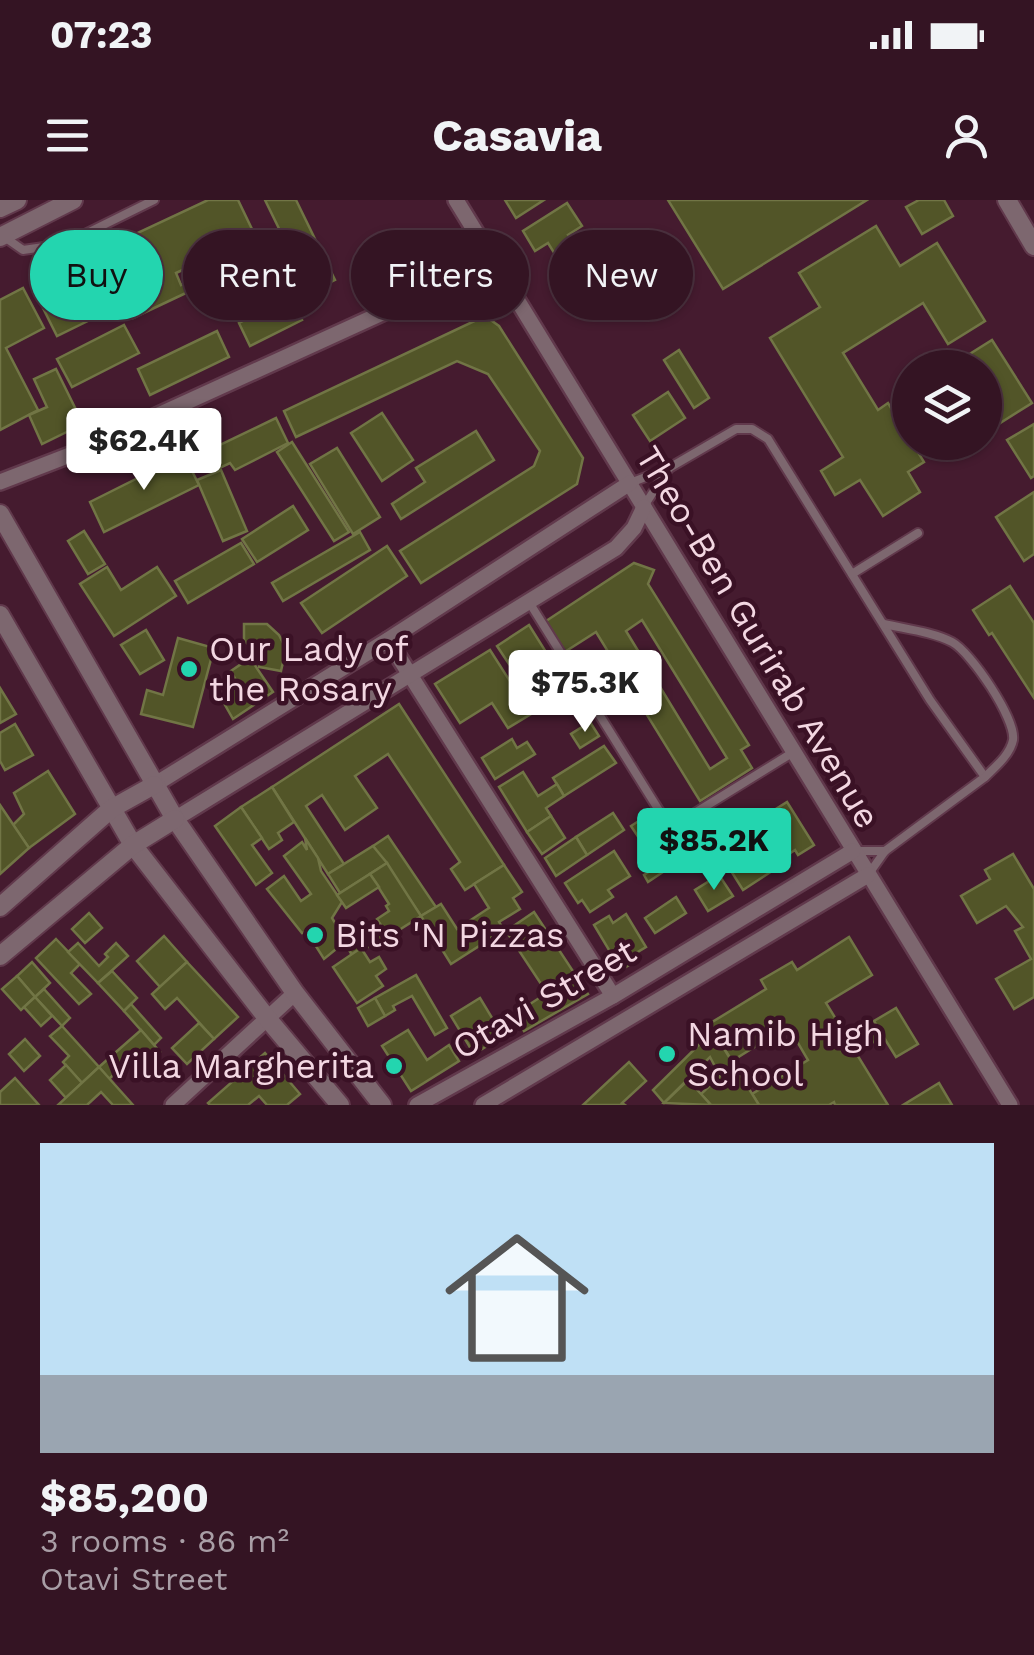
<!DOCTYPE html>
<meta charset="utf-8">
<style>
body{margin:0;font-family:"Work Sans",sans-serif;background:#3c1d2b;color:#f1f3f6;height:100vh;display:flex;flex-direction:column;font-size:38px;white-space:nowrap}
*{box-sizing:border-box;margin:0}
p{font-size:32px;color:#a99ea6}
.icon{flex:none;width:55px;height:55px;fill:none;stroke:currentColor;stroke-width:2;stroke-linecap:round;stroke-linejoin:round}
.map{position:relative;height:905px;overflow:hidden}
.side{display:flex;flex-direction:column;background:#341423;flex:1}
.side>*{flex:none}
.guide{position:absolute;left:30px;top:30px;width:975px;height:90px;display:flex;gap:20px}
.fabs{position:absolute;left:892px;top:150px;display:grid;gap:20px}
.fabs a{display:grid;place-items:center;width:110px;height:110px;border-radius:50%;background:#341423;box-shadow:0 2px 8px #0004,0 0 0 2px #4e3341;font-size:50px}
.price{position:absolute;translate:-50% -85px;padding:0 22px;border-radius:10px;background:#fff;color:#222;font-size:32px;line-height:65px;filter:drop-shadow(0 2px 5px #0008)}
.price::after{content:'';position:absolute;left:50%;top:60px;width:30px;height:22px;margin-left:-15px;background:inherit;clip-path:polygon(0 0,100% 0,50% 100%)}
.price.selected{background:#23d5af;color:#111}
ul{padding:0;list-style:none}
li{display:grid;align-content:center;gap:20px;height:530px;padding:0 40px}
li span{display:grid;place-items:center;height:310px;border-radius:0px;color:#555}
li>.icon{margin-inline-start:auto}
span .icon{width:180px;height:180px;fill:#fffc;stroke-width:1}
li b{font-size:42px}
.tag{padding:0 35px;border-radius:45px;background:#341423;box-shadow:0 2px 8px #0004,0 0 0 2px #4e3341;font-size:35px;line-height:90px}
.tag.selected{background:#23d5af;color:#111}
.status{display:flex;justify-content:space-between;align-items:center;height:70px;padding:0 50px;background:#341423;direction:ltr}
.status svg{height:28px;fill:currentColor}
header{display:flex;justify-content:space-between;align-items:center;height:130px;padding:0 40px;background:#341423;font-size:45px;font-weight:700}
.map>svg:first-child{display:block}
.building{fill:#525528;stroke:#717545;stroke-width:2.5;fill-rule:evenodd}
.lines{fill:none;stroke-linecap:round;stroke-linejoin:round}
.service-casing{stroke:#61394c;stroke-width:12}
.minor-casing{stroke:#61394c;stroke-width:20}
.tertiary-casing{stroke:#61394c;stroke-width:22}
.service{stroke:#7d676f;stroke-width:8}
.minor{stroke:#7d676f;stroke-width:15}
.tertiary{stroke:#7d676f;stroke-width:18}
.poi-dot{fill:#23d5af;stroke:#3a1125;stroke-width:4}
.labels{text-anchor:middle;stroke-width:9;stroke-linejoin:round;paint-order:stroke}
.street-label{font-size:35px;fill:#f3d7e2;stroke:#3a1125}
.poi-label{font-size:35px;fill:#f3d7e2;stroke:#3a1125;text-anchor:start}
</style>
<div class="status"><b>07:23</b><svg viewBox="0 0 49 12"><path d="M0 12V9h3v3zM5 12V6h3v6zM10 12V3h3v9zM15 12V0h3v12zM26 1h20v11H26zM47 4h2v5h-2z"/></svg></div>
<header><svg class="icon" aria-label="menu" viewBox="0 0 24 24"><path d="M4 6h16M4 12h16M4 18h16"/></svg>Casavia<svg class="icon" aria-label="person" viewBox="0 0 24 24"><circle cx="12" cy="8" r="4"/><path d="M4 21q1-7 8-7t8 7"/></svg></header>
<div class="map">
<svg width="1034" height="905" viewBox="0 0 1034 905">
<rect width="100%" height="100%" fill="#451b2f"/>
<g class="building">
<path d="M208,0H238L262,50L208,75L202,61L176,73L181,85L195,79L202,96L192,100L188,92L133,118L101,50Z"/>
<path d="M265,0H296L335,80L310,92Z"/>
<path d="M505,0H544L516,18Z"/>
<path d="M668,0H867L723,89Z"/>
<path d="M919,0H944L953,16L922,34L906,7Z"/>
<path d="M567,3L582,26L568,35L611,104L593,115L548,43L535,51L523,31Z"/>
<path d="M876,26L900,66L937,43L985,121L948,144L923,103L843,153L878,210L888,203L924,262L908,272L920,292L883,316L860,280L835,295L821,271L843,257L770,138L820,107L799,73Z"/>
<path d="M272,59L279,75L234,96L227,80Z"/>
<path d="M82,84L98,116L57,136L41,104Z"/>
<path d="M23,88L44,128L6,148L38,210L0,230V100Z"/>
<path d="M290,98L302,120L250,146L239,123Z"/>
<path d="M485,116L499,126L583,258L577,284L421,383L400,351L534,266L540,251L488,174L457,161L296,237L284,211Z"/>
<path d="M124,125L139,153L72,187L57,159Z"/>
<path d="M217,131L229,157L150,195L138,169Z"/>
<path d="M992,140L1032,203L997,225L985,207V168H960L957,162Z"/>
<path d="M679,150L709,198L694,208L664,160Z"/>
<path d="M56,169L83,224L42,244L29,215L47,207L34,179Z"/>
<path d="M668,192L685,218L650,241L633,215Z"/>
<path d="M382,213L413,260L382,281L351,233Z"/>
<path d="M276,218L288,243L235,270L230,263L213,271L205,252Z"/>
<path d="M1034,224V276L1031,278L1007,240Z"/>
<path d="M476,231L494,260L401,319L392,304L425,282L416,268Z"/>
<path d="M292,242L349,332L334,341L277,252Z"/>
<path d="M337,248L380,317L353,334L310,264Z"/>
<path d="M184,255L199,285L104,332L90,302Z"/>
<path d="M221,270L247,331L223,341L197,280Z"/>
<path d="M1034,292V354L1024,361L996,317Z"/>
<path d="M293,306L308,330L257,362L242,339Z"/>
<path d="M84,331L105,364L88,374L68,341Z"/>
<path d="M360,332L370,350L283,401L272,383Z"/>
<path d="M241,343L254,364L188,403L175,381Z"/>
<path d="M387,346L407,376L322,433L301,403Z"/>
<path d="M634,363L654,370L648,384L749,545L741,550L752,568L700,601L596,432L563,453L543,423ZM642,420L727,558L710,569L626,431Z"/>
<path d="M107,367L121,390L157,367L176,396L114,436L80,384Z"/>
<path d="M1010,386L1034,423V498L992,433L989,435L973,410Z"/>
<path d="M244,424H267L279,435L286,449L281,471L259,467L260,454L244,441Z"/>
<path d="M529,425L551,460L537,469L526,453L509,464L497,446Z"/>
<path d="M146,430L164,460L140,474L121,445Z"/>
<path d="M178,438L214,448L193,527L141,514L147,490L163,495Z"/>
<path d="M490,450L531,514L508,528L492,503L460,523L435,484Z"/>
<path d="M250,458L273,492L233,519L221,498L239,486L231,471Z"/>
<path d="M0,488L16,514L0,523Z"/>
<path d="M399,504L504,665L465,690L451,669L460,662L388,554L355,576L377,608L345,630L322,595L306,606L344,664L328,674L272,587Z"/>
<path d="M590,522L599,536L580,548L571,534Z"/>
<path d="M15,524L33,555L5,570L0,561V533Z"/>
<path d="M512,539L517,548L527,542L535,554L495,579L482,558Z"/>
<path d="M604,546L616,563L564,596L553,578Z"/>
<path d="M48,571L75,614L29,648L13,625L24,614L14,593Z"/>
<path d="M523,572L538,596L557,584L564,596L546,608L551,616L527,632L499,587Z"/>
<path d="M272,587L294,622L278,633L282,640L269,649L241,607Z"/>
<path d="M787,602L814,645L798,655L795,650L783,658L765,630L774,624L768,614Z"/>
<path d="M0,605L29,648L0,674Z"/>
<path d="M241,607L262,638L252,645L272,673L256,685L215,626Z"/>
<path d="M613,613L624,630L587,655L576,637Z"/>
<path d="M648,615L656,627L639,638L631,626Z"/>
<path d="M551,616L565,638L542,654L527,632Z"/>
<path d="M748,632L772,671L743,690L726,663L738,656L730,643Z"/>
<path d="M388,636L436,707L421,716L373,646Z"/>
<path d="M576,637L587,655L556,676L545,658Z"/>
<path d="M305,638L318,658L321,671L342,702L332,718L346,741L324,759L307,732L302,733L267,689L284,676L301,701L311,694L284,656L302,642L307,650Z"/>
<path d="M373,646L387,663L340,693L328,674Z"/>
<path d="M669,649L678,662L648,682L644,675L662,663L658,656Z"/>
<path d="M614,651L630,676L608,690L613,697L590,712L582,700L578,703L565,683Z"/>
<path d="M1013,654L1034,689V797L1014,809L996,779L1031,759L1015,731L1023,727L1006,706L977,723L961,696L990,679L985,670Z"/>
<path d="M387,663L421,716L388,737L377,719L389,711L386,706L389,704L370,674Z"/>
<path d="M504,665L522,692L513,698L520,709L499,722L504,730L451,764L421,716L441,704L457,729L489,708L474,684Z"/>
<path d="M370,674L379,687L346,708L337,695Z"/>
<path d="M719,675L733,696L708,711L695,690Z"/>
<path d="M676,697L686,713L655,733L645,718Z"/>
<path d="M534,712L588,794L524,831L513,815L547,793L506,731Z"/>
<path d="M89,713L102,728L85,743L72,729Z"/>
<path d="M626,714L646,747L631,756L634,762L621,770L594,725L609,716L613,723Z"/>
<path d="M380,724L388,737L352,755L346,745Z"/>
<path d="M164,736L187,762L160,787L137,761Z"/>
<path d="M849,737L872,775L826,803L852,845L879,829L874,821L896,808L918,844L896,857L883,836L856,853L888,905H835L834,902L829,905H759L752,894L808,860L788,826L732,861L709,824L766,789L761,780L792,762L797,770Z"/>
<path d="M56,739L80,764L71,773L91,794L79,804L36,758Z"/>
<path d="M78,743L99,766L108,757L105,754L116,743L128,756L98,783L68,752Z"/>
<path d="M361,748L370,762L379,757L386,769L376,776L383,786L357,803L333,767Z"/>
<path d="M32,762L50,783L35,797L17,776Z"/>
<path d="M187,762L238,817L214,839L177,798L165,809L152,794Z"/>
<path d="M112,771L137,798L124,811L98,783Z"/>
<path d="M416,775L447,828L435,835L412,796L393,806L395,810L385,816L375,798Z"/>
<path d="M17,776L35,797L21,810L2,789Z"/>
<path d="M44,789L70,818L62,826L35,797Z"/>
<path d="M35,797L52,816L41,826L24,807Z"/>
<path d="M375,798L385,816L368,826L358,808Z"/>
<path d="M480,798L503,836L474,854L451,816Z"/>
<path d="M131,804L161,838L154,845L124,811Z"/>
<path d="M199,823L214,839L187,864L172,848Z"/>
<path d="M62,826L99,867L82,883L63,862L69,856L50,836Z"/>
<path d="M141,830L160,852L139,871L129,861L109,879L99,867Z"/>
<path d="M408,830L427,860L449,845L459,861L411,891L382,846Z"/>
<path d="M713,831L759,905H711L701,894L720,876L710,857L664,903L653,890Z"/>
<path d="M25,839L40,856L24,871L9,854Z"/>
<path d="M265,853L300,894L287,905H267L259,896L248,905H210L208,903Z"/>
<path d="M629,862L646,881L622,903L625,905H583Z"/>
<path d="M66,865L82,883L66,898L50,880Z"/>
<path d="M99,867L133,905H113L101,892L87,905H58Z"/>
<path d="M15,878L39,905H0V892Z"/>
<path d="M688,880L701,894L711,905L664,903Z"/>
<path d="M939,883L952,905H903Z"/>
</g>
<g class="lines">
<defs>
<g id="service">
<path d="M3,36L23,50L65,44L154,0"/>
<path d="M630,283L669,268L736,229H752L768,239L930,500L985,577L885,651L868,675"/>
<path d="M644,306L669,268"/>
<path d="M852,374L918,333"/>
<path d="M529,402L660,612L672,618L685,619L792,553"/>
<path d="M884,424C906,429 933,432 952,442C971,452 1016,519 1013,540C1010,555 995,567 985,577"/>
<path d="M854,651H885"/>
</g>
<g id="minor">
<path d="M456,0L1010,905"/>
<path d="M0,282L75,253L494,62"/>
<path d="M388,440L613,796"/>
<path d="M154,585L388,440L630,283"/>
<path d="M175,619L616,348L634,328L644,307"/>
<path d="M173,905L295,793"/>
<path d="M417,905L613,796L853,651"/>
<path d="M483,905L868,675"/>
</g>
<g id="tertiary">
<path d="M1007,0L1034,46"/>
<path d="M0,8L17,0"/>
<path d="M0,37L73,0"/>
<path d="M0,314L175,619L295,793L382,905"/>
<path d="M0,415L133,645L267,818L340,905"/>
<path d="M0,707L111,609L154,585"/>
<path d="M0,756L133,645L175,619"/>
</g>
</defs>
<use href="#service" class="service-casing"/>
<use href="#minor" class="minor-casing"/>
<use href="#tertiary" class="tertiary-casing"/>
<use href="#service" class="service"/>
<use href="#minor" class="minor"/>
<use href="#tertiary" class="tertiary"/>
</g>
<g class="poi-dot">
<circle cx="189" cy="469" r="10"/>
<circle cx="315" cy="735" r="10"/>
<circle cx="667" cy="854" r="10"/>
<circle cx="394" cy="866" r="10"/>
</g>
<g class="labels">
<g class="street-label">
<text transform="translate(758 437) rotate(59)" y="12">Theo-Ben Gurirab Avenue</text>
<text transform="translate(544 799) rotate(-30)" y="12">Otavi Street</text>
</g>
<g class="poi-label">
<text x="209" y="461">Our Lady of<tspan x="209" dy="40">the Rosary</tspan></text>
<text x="335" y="747">Bits 'N Pizzas</text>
<text x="687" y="846">Namib High<tspan x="687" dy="40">School</tspan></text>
<text x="374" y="878" text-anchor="end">Villa Margherita</text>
</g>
</g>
</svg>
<div class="fabs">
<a><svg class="icon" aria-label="layers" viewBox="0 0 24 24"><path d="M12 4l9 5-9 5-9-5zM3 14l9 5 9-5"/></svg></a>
</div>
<b class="price" style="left:144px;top:293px">$62.4K</b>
<b class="price" style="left:585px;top:535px">$75.3K</b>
<b class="price selected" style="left:714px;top:693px">$85.2K</b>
<div class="guide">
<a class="tag selected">Buy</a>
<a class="tag">Rent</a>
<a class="tag">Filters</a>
<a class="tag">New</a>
</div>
</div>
<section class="side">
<ul>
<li><span style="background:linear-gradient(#bfe0f5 75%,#9aa5b1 0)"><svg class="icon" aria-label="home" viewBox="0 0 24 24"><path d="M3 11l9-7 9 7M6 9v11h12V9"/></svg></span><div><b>$85,200</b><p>3 rooms · 86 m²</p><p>Otavi Street</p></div></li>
</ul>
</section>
